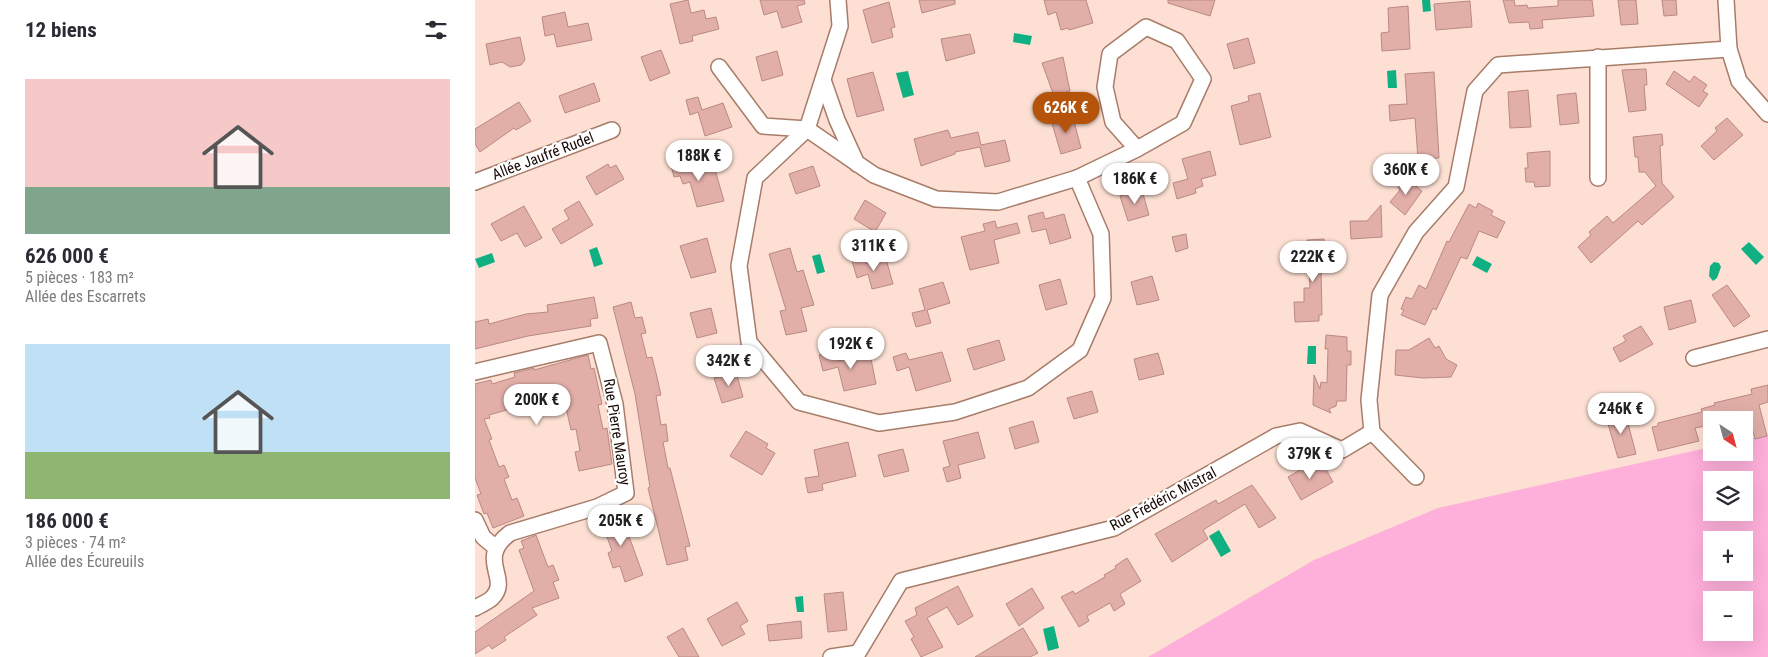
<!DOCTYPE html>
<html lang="fr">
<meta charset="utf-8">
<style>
body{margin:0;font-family:"Roboto Condensed",sans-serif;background:#f7f7f7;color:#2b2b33;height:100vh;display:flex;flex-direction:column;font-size:19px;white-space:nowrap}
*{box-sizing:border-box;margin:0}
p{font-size:16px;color:#7c7c81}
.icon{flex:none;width:28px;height:28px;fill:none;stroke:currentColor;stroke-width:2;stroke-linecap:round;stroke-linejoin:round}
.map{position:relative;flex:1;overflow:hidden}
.details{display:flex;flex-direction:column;background:#fff;width:475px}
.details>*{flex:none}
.needle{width:32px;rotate:144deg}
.controls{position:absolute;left:1228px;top:411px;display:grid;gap:10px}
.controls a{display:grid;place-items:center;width:50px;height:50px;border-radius:0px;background:#fff;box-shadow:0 5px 20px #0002;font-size:25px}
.price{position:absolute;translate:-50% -42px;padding:0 11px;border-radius:18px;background:#fff;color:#222;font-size:16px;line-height:32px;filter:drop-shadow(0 1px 2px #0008)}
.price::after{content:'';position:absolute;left:50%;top:30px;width:15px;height:11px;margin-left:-8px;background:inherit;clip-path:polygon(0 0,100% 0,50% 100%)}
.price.selected{background:#b45309;color:#fff}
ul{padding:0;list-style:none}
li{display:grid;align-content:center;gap:10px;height:265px;padding:0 25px}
li span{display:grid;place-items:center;height:155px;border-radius:0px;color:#555}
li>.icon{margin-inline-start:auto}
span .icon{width:90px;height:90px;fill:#fffc;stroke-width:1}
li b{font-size:21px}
h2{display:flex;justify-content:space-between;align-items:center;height:60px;padding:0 25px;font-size:21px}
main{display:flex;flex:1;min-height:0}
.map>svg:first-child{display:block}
.green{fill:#feafda;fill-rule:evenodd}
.water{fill:#11b082}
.building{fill:#e1aea8;stroke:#ba8983}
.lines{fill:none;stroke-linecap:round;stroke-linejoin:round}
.minor-casing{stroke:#a77c68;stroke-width:18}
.minor{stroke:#fff;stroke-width:15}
.labels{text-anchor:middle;stroke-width:4.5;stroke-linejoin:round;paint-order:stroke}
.street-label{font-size:15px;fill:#170803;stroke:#fff}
</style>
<main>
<section class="details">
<h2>12 biens<svg class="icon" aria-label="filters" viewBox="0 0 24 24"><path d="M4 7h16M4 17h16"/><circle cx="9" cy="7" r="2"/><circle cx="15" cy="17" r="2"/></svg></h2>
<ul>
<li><span style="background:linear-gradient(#f6c9c9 70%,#7fa58c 0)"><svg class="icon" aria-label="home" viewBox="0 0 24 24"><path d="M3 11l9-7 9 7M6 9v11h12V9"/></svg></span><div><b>626 000 €</b><p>5 pièces · 183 m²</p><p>Allée des Escarrets</p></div></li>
<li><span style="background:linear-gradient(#bfe0f5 70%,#8fb573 0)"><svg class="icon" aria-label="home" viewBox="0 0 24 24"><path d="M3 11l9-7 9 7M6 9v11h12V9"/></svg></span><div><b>186 000 €</b><p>3 pièces · 74 m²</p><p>Allée des Écureuils</p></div></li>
</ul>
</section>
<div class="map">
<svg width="1293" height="657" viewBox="0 0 1293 657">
<rect width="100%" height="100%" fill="#fde0d3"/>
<path class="green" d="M1293,434V657H673L839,560L963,508L1236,447V452H1269V440ZM1236,480H1269V512H1236ZM1236,540H1269V572H1236ZM1236,600H1269V632H1236Z"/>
<g class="water">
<path d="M947,0H955L956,11L948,12Z"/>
<path d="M539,33L557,36L555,45L538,42Z"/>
<path d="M921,70L922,88H913L912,71Z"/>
<path d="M433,71L439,95L428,98L421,73Z"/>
<path d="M1274,242L1289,257L1281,265L1266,249Z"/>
<path d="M122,247L128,264L119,267L114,250Z"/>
<path d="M17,253L20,262L4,268L0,259Z"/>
<path d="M345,254L350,272L342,274L337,256Z"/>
<path d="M1002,256L1017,264L1012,273L997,265Z"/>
<path d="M1239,262L1244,263L1246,267L1242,278L1238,281L1234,276L1235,266Z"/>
<path d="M833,346H841V364H832Z"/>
<path d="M744,530L756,551L746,557L734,536Z"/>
<path d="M328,596L329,612H322L320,597Z"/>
<path d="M579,626L584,648L573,651L568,629Z"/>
</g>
<g class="building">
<path d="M213,0L216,13L229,10L231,19L241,17L244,29L217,36L218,41L205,44L195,4Z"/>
<path d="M285,0H329L330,4L322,6L327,22L307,28L302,11L289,15Z"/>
<path d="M444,0H480V4L447,13Z"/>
<path d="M569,0H611L618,23L594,30L593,28L586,30L581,12L573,15Z"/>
<path d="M693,0H740L735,16L693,3Z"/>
<path d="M1028,0H1039L1040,6L1052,5L1053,8L1083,6V0H1117L1119,16L1067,20L1068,28L1055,29L1054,22L1034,23Z"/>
<path d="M1143,0H1161L1163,24L1146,25Z"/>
<path d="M1187,0H1201L1202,15L1189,16Z"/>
<path d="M995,1L997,27L961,30L959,4Z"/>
<path d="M414,2L420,27L416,28L418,37L397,43L388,10Z"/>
<path d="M933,6L935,49L907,51L906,33L914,32L913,8Z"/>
<path d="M90,12L93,27L113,23L117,40L82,47L79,34L70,36L67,17Z"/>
<path d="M495,34L500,53L471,61L466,39Z"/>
<path d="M45,37L50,60L46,65L35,67L27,62L15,65L11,44Z"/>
<path d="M773,38L780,63L759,69L752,44Z"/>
<path d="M186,50L195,73L175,81L166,57Z"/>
<path d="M302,51L308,75L287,81L281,57Z"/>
<path d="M588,57L595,91L579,96L567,63Z"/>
<path d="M1171,69L1172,85H1169L1171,110L1154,112L1147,70Z"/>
<path d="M1199,71L1215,82L1219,76L1232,85L1228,91L1233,94L1224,107L1191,84Z"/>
<path d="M398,72L409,110L382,117L372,79Z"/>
<path d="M959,72L964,158L943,159L940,118L915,121L914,105L932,104L930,74Z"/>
<path d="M119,83L125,101L90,113L84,96Z"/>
<path d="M1053,90L1056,127L1035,128L1033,92Z"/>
<path d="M785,93L796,137L765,145L756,106L774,101L773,96Z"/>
<path d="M1101,93L1104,123L1085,125L1082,95Z"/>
<path d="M223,97L227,110L248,103L257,127L230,136L223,112L215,115L211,100Z"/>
<path d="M44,102L56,121L41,130L39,128L5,152L0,144V129Z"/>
<path d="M597,114L606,148L586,154L576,120Z"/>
<path d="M1252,118L1268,135L1239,160L1226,146L1242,131L1240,128Z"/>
<path d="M473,130L476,138L503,132L506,145L530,140L535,161L510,167L505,147L480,152V154L446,166L439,139Z"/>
<path d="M1187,134L1188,145L1185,146L1187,183L1199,197L1167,225L1163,221L1116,263L1103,247L1116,235L1114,232L1132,216L1138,223L1181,186L1170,172H1164L1163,157H1160L1158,137Z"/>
<path d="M735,151L741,175L726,179L728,186L720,189L721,193L702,199L698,183L713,179L707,159Z"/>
<path d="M1075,151V186L1060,187L1059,182H1051L1050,168H1053L1052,153Z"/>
<path d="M210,159L212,166L220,163L222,170L239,166L249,201L222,207L215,182L208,184L205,176L199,177L195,162Z"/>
<path d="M133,164L135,168L141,165L149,179L121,195L111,177Z"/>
<path d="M338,166L345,186L321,194L314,174Z"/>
<path d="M931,178L947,191L930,215L915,202L925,190L923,188Z"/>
<path d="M667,190L674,215L653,221L645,196Z"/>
<path d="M390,200L411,213L400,232L379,219Z"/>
<path d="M104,201L118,225L86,244L77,229L94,219L89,210Z"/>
<path d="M1003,203L1018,211L1016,215L1030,222L1022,238L1004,231L992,259L986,257L961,310L958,308L950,325L926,315L929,310L926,309L931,297L937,299L944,285L951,289L972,241L974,242L994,204L1001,208Z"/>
<path d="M906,205L907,237L876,239L875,221H892Z"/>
<path d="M49,206L67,238L50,247L42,233L26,241L16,224Z"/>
<path d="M568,212L570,219L589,214L596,238L575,244L571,229L557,232L553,216Z"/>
<path d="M520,221L522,228L542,223L545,233L519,240L524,263L495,270L486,237L510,231L508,224Z"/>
<path d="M711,234L713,248L701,252L697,237Z"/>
<path d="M232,238L241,272L216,278L205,246Z"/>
<path d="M849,239L850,246H853L855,269H846L847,315H844V321L820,322L819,302H829V288H835L832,240Z"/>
<path d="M315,248L322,272L328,270L339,305L326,308L332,331L311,335L305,311L311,310L294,254Z"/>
<path d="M390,258L391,264L411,259L418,284L397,289L393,274L382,278L377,261Z"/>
<path d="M677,276L684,300L662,305L656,282Z"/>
<path d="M585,279L592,304L571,310L564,285Z"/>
<path d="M468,282L475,303L452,310L456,323L441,327L437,313L450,310L444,289Z"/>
<path d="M1252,285L1275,316L1259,327L1237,295Z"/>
<path d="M119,297L123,318L115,319L116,326L53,336L0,349V322L13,319L14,324L51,314L73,312L72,305Z"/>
<path d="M1216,300L1221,322L1194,330L1189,307Z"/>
<path d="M156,302L160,318L167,317L171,333L166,334L172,358L177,357L181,373L186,395L181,396L186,425L191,424L193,441L188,442L193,468H195L215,546L210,547L213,560L192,565L173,488L175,487L160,394L138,307Z"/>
<path d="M236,308L242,333L222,338L215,313Z"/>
<path d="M1166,326L1178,344L1145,362L1138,348L1151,341L1148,336Z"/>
<path d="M851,335L872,337V351H876V365H872L871,401H862L861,406L854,409L856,413L838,405L839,375L845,389L846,382L852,383L853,349H850Z"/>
<path d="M954,338L960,348L964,346L971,359L982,365L976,377L948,378L920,375L921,350H934Z"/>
<path d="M524,340L530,360L499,370L492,349Z"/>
<path d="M360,352L363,361L395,354L401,384L369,391L363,367L348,371L344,355Z"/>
<path d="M467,352L476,381L441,391L434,367L422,371L418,357L431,353L434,360Z"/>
<path d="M683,353L689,374L664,380L659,359Z"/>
<path d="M113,355L116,369L119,368L127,404L123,405L128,429L132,428L137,464L104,471L100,452L105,451L101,429L96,430L88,394L14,415L15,418L9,419L17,439L14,440L24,467L29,465L34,477L29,479L37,500L42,498L49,516L18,528L12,513L9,514L2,495L6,494L0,478V384L16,380L17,384L40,377L39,373L59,368V370Z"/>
<path d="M261,372L268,397L247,403L239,378Z"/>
<path d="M1293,385V402L1284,405L1292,436L1280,439L1275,420H1236V425L1220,428L1224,441L1183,451L1177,427L1183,426V423L1227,412L1226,409L1240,405L1239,403L1277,394L1276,389Z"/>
<path d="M617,391L623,412L599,419L592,398Z"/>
<path d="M1150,412L1161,454L1143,458L1131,417Z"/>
<path d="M558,421L564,442L540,449L534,428Z"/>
<path d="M271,431L293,444L291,448L300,453L287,475L255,456Z"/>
<path d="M503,432L510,458L483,465L486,478L472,482L468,468L475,466L468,441Z"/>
<path d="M373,442L381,476L347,484L348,490L333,493L330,478L344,476L339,450Z"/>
<path d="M428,449L434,471L409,477L403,455Z"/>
<path d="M847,462L858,482L826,500L813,477L832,466L834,470Z"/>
<path d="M777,485L801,518L784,528L770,504L728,530L733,539L697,562L680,534L741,500L743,504Z"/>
<path d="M140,511L142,518L147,517L168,575L150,582L145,566L138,568L133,553L137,551L125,517Z"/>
<path d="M61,535L73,567L78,565L84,580L78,582L84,598L57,608L62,615L29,637L31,640L17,649L14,645L0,654V632L59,591L44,550L49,548L46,541Z"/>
<path d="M652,558L666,581L645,594L650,604L639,611L635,603L612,616L614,621L604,627L586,597L598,591L600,594L630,577L629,575L641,568L640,566Z"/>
<path d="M483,586L498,616L483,625L472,607L452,618L468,647L446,657L436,639L439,637L430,621L442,615L440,608Z"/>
<path d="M557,588L569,608L544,626L531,604Z"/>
<path d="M368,592L372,630L353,632L349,594Z"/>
<path d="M262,602L273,621L265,626L270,634L247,646L232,619Z"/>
<path d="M326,621L327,638L294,641L292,625Z"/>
<path d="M208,628L224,657H204L192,637Z"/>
<path d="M548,628L563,653L555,657H500Z"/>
</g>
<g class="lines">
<defs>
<g id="minor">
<path d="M363,0L365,26L332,129L399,175L461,199L523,202L602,178L662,149L708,123L728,79L702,41L671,27L635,54L630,87L638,122L662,149"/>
<path d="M1251,0L1254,49L1264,81L1293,114"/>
<path d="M1123,57V178"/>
<path d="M244,67L288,126L332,129L280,178L264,266L274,342L324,402L404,423L480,412L553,388L605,350L628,298L626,234L602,178"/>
<path d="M348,80L362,120L382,164"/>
<path d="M0,182L137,130"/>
<path d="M1219,358L1293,339"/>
<path d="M0,372L124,343L140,404L151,493L122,507L35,533C0,560 37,578 17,598C13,602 5,605 0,608"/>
<path d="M897,432L894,400L905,295L941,232L981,187L1000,91L1023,65L1254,49"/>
<path d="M0,520L8,537L21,548"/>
<path d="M356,657L383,653L426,581L639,528L801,436L825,431L867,450L897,432L941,477"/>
</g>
</defs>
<use href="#minor" class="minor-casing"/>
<use href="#minor" class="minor"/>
</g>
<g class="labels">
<g class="street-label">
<text transform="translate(68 156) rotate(-21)" y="5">Allée Jaufré Rudel</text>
<text transform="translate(142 432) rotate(81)" y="5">Rue Pierre Mauroy</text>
<text transform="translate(688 499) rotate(-28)" y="5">Rue Frédéric Mistral</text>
</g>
</g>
</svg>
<div class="controls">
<a><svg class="needle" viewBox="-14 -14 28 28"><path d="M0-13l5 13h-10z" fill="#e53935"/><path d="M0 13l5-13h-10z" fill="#7c7c81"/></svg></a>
<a><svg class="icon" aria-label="layers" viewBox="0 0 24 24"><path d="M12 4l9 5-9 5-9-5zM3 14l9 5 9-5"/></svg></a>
<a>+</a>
<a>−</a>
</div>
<b class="price selected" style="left:591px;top:134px">626K €</b>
<b class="price" style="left:224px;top:182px">188K €</b>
<b class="price" style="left:931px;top:196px">360K €</b>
<b class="price" style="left:660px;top:205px">186K €</b>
<b class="price" style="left:399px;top:272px">311K €</b>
<b class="price" style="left:838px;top:283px">222K €</b>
<b class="price" style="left:376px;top:370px">192K €</b>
<b class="price" style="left:254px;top:387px">342K €</b>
<b class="price" style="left:62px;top:426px">200K €</b>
<b class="price" style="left:1146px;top:435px">246K €</b>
<b class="price" style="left:835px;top:480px">379K €</b>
<b class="price" style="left:146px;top:547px">205K €</b>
</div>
</main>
